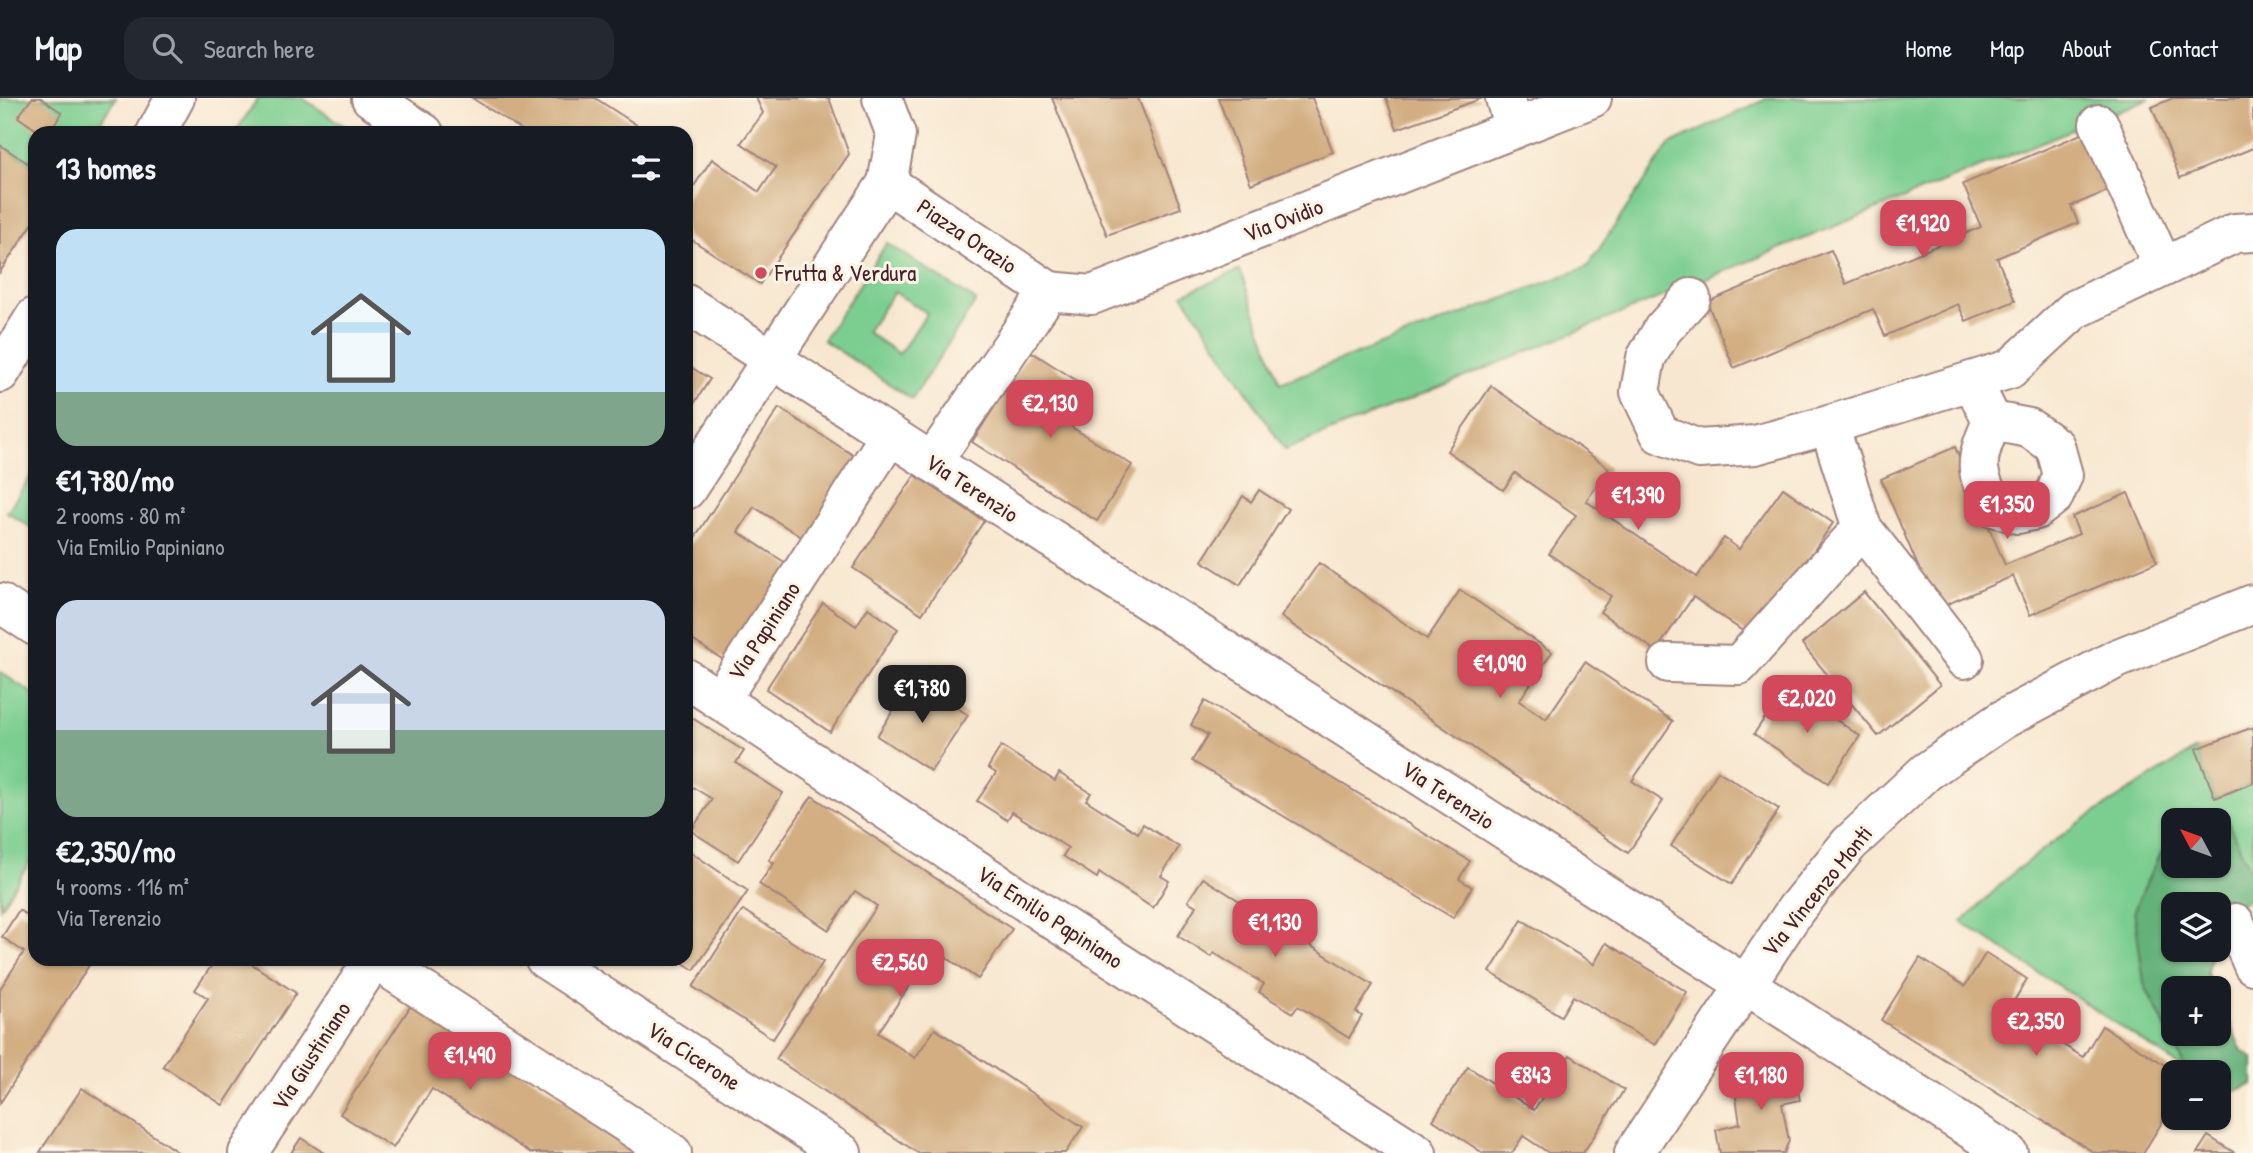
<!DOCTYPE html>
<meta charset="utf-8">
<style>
body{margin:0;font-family:"Patrick Hand",sans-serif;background:#242831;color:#f1f3f6;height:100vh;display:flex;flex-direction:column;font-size:26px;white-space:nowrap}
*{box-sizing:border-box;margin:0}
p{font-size:23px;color:#9ea1a6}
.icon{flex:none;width:38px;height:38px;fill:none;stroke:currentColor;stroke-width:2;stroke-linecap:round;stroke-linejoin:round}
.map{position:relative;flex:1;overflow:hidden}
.details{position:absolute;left:28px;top:28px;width:665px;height:840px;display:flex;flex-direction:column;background:#171b24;border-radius:21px;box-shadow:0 2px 5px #0004}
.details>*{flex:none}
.needle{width:46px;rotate:311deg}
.controls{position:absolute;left:2161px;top:710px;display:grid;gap:14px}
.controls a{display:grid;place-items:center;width:70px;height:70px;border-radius:14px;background:#171b24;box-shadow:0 2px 5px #0004;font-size:35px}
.price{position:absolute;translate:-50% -60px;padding:0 16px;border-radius:14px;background:#d1495b;color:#fff;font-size:23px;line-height:46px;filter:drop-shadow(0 2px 4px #0008)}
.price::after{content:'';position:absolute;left:50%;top:42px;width:21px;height:16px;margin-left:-10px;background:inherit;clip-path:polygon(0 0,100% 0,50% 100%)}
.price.active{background:#222;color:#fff}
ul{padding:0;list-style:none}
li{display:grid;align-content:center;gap:14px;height:371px;padding:0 28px}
li span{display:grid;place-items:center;height:217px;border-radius:21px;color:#555}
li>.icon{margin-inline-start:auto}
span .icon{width:126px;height:126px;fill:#fffc;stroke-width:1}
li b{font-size:30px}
h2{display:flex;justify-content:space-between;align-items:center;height:84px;padding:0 28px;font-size:30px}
header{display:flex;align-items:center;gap:42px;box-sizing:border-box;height:98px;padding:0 35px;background:#171b24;border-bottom:2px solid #363941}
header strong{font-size:33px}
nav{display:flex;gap:38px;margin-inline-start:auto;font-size:24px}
.search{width:490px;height:63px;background:#242831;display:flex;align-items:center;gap:18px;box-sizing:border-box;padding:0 24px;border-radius:21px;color:#9ea1a6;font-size:26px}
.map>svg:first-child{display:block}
.green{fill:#7cce90;stroke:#63765e;stroke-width:2;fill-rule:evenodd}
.forest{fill:#65b17a;stroke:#586852;stroke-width:2}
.building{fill:#d2ae82}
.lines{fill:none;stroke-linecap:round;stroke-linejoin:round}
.minor-casing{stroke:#a1837e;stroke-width:42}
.minor{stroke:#fff;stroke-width:38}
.poi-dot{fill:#d1495b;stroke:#fcf5e5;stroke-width:2.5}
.labels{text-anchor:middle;stroke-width:6;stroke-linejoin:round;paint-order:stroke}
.street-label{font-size:23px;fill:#4a1f2b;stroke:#fcf5e5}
.poi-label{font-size:23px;fill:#4a1f2b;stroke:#fcf5e5;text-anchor:start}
</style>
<header>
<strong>Map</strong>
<div class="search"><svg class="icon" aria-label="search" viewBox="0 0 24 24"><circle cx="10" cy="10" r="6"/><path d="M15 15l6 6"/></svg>Search here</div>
<nav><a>Home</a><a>Map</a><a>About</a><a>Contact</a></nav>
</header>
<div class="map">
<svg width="2253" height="1055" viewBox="0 0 2253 1055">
<rect width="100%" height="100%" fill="#fcf5e5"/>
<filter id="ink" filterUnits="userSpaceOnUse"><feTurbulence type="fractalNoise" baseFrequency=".0143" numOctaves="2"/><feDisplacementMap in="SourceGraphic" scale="14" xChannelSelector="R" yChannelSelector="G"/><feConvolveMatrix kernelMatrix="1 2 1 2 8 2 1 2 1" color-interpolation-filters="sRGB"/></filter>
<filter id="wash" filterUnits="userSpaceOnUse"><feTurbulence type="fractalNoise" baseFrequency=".00686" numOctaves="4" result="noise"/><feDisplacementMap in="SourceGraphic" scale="28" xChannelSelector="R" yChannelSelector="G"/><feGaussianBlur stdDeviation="1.57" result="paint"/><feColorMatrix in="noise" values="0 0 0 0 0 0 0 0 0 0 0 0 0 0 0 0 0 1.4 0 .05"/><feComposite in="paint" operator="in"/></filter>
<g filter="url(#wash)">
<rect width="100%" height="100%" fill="#f8e7d0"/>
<g class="green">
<path d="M0,0H116L93,35H35V70L0,47Z"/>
<path d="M258,0H302L355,35H235Z"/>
<path d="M1768,0H2150L1285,352L1183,196L1240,172L1280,285L1587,169L1669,47Z"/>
<path d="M887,145L976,203L912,301L823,242ZM894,194L927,215L899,256L867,234Z"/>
<path d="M35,372V432L7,414Z"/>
<path d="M0,574L35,597V756L0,810Z"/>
<path d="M2196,651L2215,700L2253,685V778L2224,716L2198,723H2174L2173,738L2157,761L2144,886L2186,972L1962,824L2015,773L2074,728Z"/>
</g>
<path class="forest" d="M2224,716L2253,778V800L2219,815V807H2174V852H2212L2207,875L2214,891H2174V936H2219V901L2242,953L2253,960V986L2219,1000V975H2188L2144,886L2134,812L2157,761L2173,738L2174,768H2219V723H2198Z"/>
<g id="blocks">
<g class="building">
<path d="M32,0H41L62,15L49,35H41L18,19Z"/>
<path d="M472,0H595L649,35H527Z"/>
<path d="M756,0H829L849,56L760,186L686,138V100L712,61L759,94L776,69L741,45L763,15Z"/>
<path d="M1052,0H1138L1181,110L1107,137Z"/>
<path d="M1218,0H1312L1333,54L1251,86Z"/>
<path d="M1386,0H1483L1397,31Z"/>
<path d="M2173,0H2253V50L2180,80L2152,9Z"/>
<path d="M2093,31L2117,89L2071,108L2078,125L1997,160L2015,203L1966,223L1958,206L1885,238L1873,211L1734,270L1707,204L1831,152L1846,186L1981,129L1963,86Z"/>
<path d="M0,47L35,70V122L0,174Z"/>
<path d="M1030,253L1079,284L1057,320L1132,367L1097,423L972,344Z"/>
<path d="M686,266L710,281L686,318Z"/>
<path d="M1491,288L1609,370L1586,403L1697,479L1724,440L1739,451L1783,390L1833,425L1753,540L1693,499L1656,553L1600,514L1611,498L1549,456L1576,417L1515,375L1503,392L1447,353Z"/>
<path d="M779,310L861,362L808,443L754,409L738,434L792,469L730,566L686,538V453Z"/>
<path d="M1955,349L2005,467L2079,436L2072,419L2128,395L2157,464L2030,517L2013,478L1936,511L1881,381Z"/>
<path d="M915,377L984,423L922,516L853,470Z"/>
<path d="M1259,392L1288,411L1240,487L1202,463L1243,398L1251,404Z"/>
<path d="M1319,465L1427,541L1460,492L1552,554L1519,603L1546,621L1585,564L1673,623L1632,683L1663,703L1628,755L1281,519Z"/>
<path d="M1864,494L1940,587L1878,638L1802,546Z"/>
<path d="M823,505L856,528L868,510L898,531L830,634L766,591Z"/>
<path d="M913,581L968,617L931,673L877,638Z"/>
<path d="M1786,588L1860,638L1828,685L1754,636Z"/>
<path d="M1205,603L1470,763L1459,781L1472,789L1453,820L1192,663L1208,637L1191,627Z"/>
<path d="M686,616L744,653L736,665L783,695L738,763L691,733L712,701L686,685Z"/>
<path d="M2253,629V685L2215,700L2196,651Z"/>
<path d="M1001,648L1055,683L1059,675L1091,695L1086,702L1138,735L1143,726L1179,749L1161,778L1169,783L1153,810L1099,775L1097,780L1063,758L1068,750L1012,714L1007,722L977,703L996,675L988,670Z"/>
<path d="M1718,673L1779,711L1732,786L1671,748Z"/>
<path d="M812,698L1012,831L978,881L934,851L878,935L915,960L935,931L1083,1029L1065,1055H918L776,961L877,808L855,793L829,832L759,786L774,765L769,762Z"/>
<path d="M686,751L748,793L694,872L677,861H686Z"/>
<path d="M1203,780L1373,887L1356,914L1362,918L1349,940L1298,908L1293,915L1259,894L1264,886L1214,855L1211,859L1178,838L1196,808L1188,803Z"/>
<path d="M19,812L35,823V861H93L0,1005V891L24,854L2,839Z"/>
<path d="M743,812L823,864L773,941L693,889Z"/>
<path d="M1522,822L1594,866L1606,845L1687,894L1655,947L1573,898L1561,918L1490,874Z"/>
<path d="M1986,855L2027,881L2008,913L2083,959L2102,928L2178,975H2174V1005L2143,1055H2095L1881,922L1920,860L1965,888Z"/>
<path d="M216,861H244L296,895L223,1007L163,968L208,900L195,892Z"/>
<path d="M414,903L647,1055H531L432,991L393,1050L340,1016Z"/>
<path d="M1570,957L1624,992L1583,1055H1549L1523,1038L1512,1055H1483L1433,1022L1468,969L1534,1012Z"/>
<path d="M1792,964L1800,1002L1782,1006L1789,1043L1784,1055H1720L1716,1032L1740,1026L1735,992L1749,971Z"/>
<path d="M82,990L179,1055L40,1054Z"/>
<path d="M2208,1038L2235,1055H2197Z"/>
<path d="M301,1040L324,1055H291Z"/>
</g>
</g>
</g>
<g filter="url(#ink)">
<use href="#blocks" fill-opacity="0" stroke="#a1837e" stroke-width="2"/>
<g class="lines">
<defs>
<g id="minor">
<path d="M371,0L424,35"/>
<path d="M882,0L896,37L887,85"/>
<path d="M1505,0L1514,31"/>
<path d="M2099,26L2163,169"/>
<path d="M156,35L175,0"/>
<path d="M1049,193L1092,197L1592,0"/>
<path d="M1691,200L1663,231L1646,260L1640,294L1660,336L1699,351L1755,347L1829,327L2010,271L2074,212L2235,135L2253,134"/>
<path d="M686,206L2008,1055"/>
<path d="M0,275L35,219"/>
<path d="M1972,283L1992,323C1975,363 1973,371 1994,409L2018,416L2036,412L2054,398L2063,377L2055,348L2029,330L1992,323"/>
<path d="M1829,327L1862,430L1964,561"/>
<path d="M686,392L887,85L1049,193L932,364"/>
<path d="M0,505L35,528"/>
<path d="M1668,565L1739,567L1862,430"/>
<path d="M686,580L1047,818L1417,1055"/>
<path d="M720,602L890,337"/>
<path d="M2235,825L2253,867"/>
<path d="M374,861L672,1055"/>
<path d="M545,861L842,1055"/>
<path d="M248,1055L374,861"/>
<path d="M1634,1055L1796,811L1849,746L1926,674L2002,622L2116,561L2253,506"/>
</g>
</defs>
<use href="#minor" class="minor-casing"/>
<use href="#minor" class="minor"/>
</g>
</g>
<circle class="poi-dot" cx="761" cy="175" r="7"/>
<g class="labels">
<g class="street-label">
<text transform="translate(1283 122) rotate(-21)" y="8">Via Ovidio</text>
<text transform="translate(967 138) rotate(34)" y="8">Piazza Orazio</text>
<text transform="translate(972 390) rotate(33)" y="8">Via Terenzio</text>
<text transform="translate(764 533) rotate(-57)" y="8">Via Papiniano</text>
<text transform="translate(1448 697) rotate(33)" y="8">Via Terenzio</text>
<text transform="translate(1817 793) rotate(-51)" y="8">Via Vincenzo Monti</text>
<text transform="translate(1050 819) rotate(33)" y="8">Via Emilio Papiniano</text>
<text transform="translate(311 958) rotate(-57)" y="8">Via Giustiniano</text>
<text transform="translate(694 958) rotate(33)" y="8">Via Cicerone</text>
</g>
<g class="poi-label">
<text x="775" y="183">Frutta &amp; Verdura</text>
</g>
</g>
</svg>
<div class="controls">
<a><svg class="needle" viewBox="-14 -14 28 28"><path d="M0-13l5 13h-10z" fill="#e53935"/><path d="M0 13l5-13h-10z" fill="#9ea1a6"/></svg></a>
<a><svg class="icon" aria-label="layers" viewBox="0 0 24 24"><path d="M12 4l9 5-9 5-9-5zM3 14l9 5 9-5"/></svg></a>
<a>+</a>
<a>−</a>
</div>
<b class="price" style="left:1923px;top:162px">€1,920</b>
<b class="price" style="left:1050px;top:342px">€2,130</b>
<b class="price" style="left:1638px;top:434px">€1,390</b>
<b class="price" style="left:2007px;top:443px">€1,350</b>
<b class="price" style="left:1500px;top:602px">€1,090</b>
<b class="price active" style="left:922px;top:627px">€1,780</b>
<b class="price" style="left:1807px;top:637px">€2,020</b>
<b class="price" style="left:1275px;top:861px">€1,130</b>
<b class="price" style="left:900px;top:901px">€2,560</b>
<b class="price" style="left:2036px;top:960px">€2,350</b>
<b class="price" style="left:470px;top:994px">€1,490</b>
<b class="price" style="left:1531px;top:1014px">€843</b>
<b class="price" style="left:1761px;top:1014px">€1,180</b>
<section class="details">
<h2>13 homes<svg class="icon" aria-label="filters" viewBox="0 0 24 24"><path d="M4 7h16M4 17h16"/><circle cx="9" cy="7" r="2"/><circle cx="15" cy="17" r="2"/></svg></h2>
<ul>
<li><span style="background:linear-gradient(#bfe0f5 75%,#7fa58c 0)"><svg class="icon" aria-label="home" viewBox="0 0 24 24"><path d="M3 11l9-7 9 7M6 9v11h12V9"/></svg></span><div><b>€1,780/mo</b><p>2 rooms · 80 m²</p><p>Via Emilio Papiniano</p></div></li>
<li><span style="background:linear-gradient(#c9d6e8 60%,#7fa58c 0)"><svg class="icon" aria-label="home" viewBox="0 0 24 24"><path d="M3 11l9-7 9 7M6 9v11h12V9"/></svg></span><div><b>€2,350/mo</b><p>4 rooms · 116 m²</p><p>Via Terenzio</p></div></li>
</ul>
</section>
</div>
